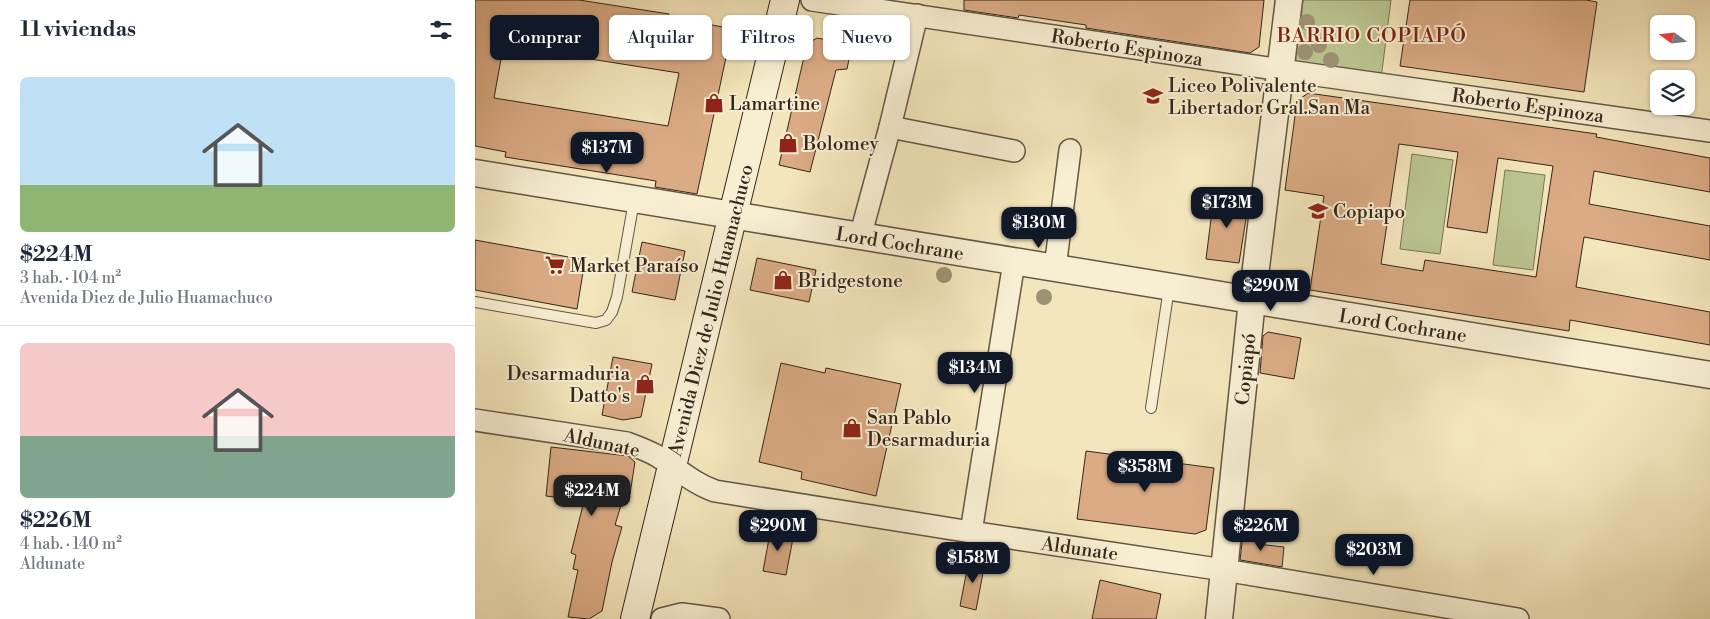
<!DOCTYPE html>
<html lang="es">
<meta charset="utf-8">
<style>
body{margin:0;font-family:"Libre Bodoni",serif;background:#f6f6f7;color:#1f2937;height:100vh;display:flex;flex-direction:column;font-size:19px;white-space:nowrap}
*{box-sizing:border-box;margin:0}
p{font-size:16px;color:#747a83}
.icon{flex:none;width:28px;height:28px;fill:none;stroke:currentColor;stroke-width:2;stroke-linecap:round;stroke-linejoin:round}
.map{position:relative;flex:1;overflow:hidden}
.details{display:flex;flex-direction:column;background:#fff;width:475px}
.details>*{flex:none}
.banner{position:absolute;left:15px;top:15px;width:475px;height:45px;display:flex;gap:10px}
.needle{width:32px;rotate:285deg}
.buttons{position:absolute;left:1175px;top:15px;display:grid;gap:10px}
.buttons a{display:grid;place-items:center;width:45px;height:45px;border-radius:8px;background:#fff;box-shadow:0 1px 4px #0004;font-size:25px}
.price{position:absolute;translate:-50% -42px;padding:0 11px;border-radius:10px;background:#111827;color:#fff;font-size:16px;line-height:32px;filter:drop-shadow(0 1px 2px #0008)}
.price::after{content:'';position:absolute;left:50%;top:30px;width:15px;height:11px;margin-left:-8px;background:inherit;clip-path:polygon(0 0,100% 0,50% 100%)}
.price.selected{background:#222;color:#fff}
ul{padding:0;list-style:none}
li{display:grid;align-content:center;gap:10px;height:265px;padding:0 20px}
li+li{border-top:1px solid #e0e1e3}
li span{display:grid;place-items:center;height:155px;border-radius:8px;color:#555}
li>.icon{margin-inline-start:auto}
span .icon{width:90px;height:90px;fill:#fffc;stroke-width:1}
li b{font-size:21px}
h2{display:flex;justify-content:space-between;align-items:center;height:60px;padding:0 20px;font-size:21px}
.tag{padding:0 18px;border-radius:8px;background:#fff;box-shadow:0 1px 4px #0004;font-size:18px;line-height:45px}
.tag.selected{background:#111827;color:#fff}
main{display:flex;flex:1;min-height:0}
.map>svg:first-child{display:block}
.green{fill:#bbc591;stroke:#787656}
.building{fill:#daab84;stroke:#34261c;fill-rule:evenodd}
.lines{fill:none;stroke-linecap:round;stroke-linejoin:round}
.service-casing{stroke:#645644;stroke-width:12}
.minor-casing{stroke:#645644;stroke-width:24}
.tertiary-casing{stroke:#645644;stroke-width:29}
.secondary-casing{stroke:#34261c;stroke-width:30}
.service{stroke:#f8efd3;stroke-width:10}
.minor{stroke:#f8efd3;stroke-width:21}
.tertiary{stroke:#f8efd3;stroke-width:26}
.secondary{stroke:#f8efd3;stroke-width:28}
.tree{fill:#9d9274}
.labels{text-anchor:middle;stroke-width:4;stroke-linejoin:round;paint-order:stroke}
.street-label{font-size:19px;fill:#34261c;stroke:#f8efd3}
.poi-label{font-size:19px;fill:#34261c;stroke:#f8efd3;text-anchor:start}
.neighbourhood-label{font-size:20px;letter-spacing:1px;fill:#7a1f14;stroke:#f8efd3}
</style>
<main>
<section class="details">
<h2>11 viviendas<svg class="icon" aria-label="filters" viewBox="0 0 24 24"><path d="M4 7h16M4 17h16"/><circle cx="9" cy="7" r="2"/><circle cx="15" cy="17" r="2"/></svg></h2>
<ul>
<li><span style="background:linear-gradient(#bfe0f5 70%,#8fb573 0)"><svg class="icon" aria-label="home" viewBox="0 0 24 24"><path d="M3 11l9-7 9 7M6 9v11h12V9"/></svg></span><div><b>$224M</b><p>3 hab. · 104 m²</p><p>Avenida Diez de Julio Huamachuco</p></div></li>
<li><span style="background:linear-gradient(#f6c9c9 60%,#7fa58c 0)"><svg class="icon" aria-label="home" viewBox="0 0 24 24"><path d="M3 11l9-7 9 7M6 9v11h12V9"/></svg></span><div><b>$226M</b><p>4 hab. · 140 m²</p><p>Aldunate</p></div></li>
</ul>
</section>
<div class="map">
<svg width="1235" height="619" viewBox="0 0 1235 619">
<rect width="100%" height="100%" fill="#f4e6bc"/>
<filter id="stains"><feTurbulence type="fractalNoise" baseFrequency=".004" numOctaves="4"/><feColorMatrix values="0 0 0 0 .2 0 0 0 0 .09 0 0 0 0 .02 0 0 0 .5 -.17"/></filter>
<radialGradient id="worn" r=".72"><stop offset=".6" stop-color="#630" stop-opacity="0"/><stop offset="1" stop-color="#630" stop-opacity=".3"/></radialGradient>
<g class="green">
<path d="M825,0H916L906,79L822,63L817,54Z"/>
<path d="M937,154L978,160L965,254L925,249Z"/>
<path d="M1030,170L1070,175L1058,270L1018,265Z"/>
</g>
<g class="building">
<path d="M0,0H104L194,14L193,16L257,29L222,194L180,187L181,181L30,157L31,152L0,146ZM33,46L204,73L193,126L19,98L28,48H32Z"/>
<path d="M489,0H789L784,47L775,53L611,28V25L544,15L543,18L489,10Z"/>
<path d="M935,0H1111L1122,2L1109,92L925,66Z"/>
<path d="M342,38L377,45L372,69L361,70L335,172L304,165L332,44Z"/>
<path d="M833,93L1122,134L1121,137L1235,158V192L1119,171L1114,204L1235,226V260L1109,237L1101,287L1235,312V345L1095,320L1094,331L835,290L849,196L810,190L822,101ZM924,144L983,152L972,227L1012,233L1023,158L1078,166L1061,277L950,260L948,271L906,264Z"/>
<path d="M739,195L774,200L764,263L731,259Z"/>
<path d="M0,240L110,260L102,309L0,290Z"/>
<path d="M167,242L210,251L200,300L157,292Z"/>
<path d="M282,258L341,270L334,302L275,290Z"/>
<path d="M793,332L826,338L819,379L785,373L788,336Z"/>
<path d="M138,357L177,364L166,417L148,420L127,415Z"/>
<path d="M306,363L350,373L351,368L426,384L401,496L326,479L327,472L284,462Z"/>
<path d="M76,447L153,456L160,462L155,494L150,492L140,525L147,527L137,562L127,611L114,619L93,617L103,570L98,569L101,555L96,553L109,501L71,496Z"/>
<path d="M611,451L739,468L731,530L720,534L602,519Z"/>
<path d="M296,528L319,533L311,575L288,571Z"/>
<path d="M768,535L783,536L782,544L809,547L807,567L765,560Z"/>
<path d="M494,559L510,562L501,610L485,606Z"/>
<path d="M625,580L686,594L681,619H617Z"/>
</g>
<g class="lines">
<defs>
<g id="service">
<path d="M0,302L121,323L131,320L137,312L142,297L159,201"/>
<path d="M676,408L694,288"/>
</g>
<g id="minor">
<path d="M337,0L813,71L1235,131"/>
<path d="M415,127L539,151"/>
<path d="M385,237L415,127L442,15"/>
<path d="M580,268L595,150"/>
<path d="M0,420L152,443C163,447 174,451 184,457C203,469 219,484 240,491L496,532L749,570L1043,619"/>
<path d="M496,532L539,262"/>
<path d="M187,619L207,614L244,619"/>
</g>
<g id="tertiary">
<path d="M0,173L1235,375"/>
<path d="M744,619L777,300L814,0"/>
</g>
<path id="secondary" d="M160,619L310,0"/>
</defs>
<use href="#service" class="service-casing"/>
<use href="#minor" class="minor-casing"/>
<use href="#tertiary" class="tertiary-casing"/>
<use href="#secondary" class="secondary-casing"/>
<use href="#service" class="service"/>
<use href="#minor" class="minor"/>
<use href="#tertiary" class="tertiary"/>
<use href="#secondary" class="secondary"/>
</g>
<g class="tree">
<circle cx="832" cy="22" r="8"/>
<circle cx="844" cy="45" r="8"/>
<circle cx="830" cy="52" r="8"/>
<circle cx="856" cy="60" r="8"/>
<circle cx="469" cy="275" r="8"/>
<circle cx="569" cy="297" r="8"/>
</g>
<defs>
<symbol id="school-bare" viewBox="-9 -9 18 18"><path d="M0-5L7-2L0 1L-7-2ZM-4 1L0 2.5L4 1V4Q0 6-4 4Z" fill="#8f2418" stroke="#f8efd3" stroke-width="2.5" paint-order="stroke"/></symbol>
<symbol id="shop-bare" viewBox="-9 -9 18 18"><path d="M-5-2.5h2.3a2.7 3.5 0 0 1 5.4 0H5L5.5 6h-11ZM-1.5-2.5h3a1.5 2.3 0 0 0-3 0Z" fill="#8f2418" stroke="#f8efd3" stroke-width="2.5" paint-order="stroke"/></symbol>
<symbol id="supermarket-bare" viewBox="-9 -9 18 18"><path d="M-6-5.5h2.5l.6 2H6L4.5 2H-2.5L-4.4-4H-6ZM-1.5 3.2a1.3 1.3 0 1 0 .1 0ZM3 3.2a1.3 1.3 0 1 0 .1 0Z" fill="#8f2418" stroke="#f8efd3" stroke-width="2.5" paint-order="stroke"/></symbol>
</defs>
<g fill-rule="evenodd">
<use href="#school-bare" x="664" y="82" width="28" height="28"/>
<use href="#shop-bare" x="225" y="89" width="28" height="28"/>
<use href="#shop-bare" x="299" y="129" width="28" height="28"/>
<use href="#school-bare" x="829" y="197" width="28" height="28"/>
<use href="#supermarket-bare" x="66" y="251" width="28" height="28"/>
<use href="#shop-bare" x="294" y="266" width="28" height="28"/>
<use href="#shop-bare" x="156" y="370" width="28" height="28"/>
<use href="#shop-bare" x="363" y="414" width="28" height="28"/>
</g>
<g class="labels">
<g class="street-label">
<text transform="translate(652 47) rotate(9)" y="7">Roberto Espinoza</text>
<text transform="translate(1053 105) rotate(8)" y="7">Roberto Espinoza</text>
<text transform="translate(425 243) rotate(9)" y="7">Lord Cochrane</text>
<text transform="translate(235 310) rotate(-76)" y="7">Avenida Diez de Julio Huamachuco</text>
<text transform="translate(928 325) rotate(9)" y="7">Lord Cochrane</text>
<text transform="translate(770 369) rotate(-84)" y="7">Copiapó</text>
<text transform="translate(127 442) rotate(12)" y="7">Aldunate</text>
<text transform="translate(605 548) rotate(8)" y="7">Aldunate</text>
</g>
<g class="poi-label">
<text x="693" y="92">Liceo Polivalente<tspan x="693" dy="22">Libertador Gral.San Ma</tspan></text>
<text x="254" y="110">Lamartine</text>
<text x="328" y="150">Bolomey</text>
<text x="858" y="218">Copiapo</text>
<text x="95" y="272">Market Paraíso</text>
<text x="323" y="287">Bridgestone</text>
<text x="155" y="380" text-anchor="end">Desarmaduria<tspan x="155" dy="22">Datto's</tspan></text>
<text x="392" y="424">San Pablo<tspan x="392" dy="22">Desarmaduria</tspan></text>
</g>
<g class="neighbourhood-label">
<text x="897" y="42">BARRIO COPIAPÓ</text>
</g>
</g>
<rect width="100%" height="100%" filter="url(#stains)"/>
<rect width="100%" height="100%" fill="url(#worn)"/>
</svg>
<div class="buttons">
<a><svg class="needle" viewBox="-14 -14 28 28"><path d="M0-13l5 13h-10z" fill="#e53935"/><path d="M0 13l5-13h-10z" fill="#747a83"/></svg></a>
<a><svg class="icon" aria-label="layers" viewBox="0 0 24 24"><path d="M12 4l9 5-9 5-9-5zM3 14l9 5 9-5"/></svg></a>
</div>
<b class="price" style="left:132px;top:174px">$137M</b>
<b class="price" style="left:752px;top:229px">$173M</b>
<b class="price" style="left:564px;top:249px">$130M</b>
<b class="price" style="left:796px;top:312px">$290M</b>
<b class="price" style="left:500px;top:394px">$134M</b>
<b class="price" style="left:670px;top:493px">$358M</b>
<b class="price selected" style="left:117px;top:517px">$224M</b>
<b class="price" style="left:303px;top:552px">$290M</b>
<b class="price" style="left:786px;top:552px">$226M</b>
<b class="price" style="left:899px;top:576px">$203M</b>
<b class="price" style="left:498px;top:584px">$158M</b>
<div class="banner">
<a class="tag selected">Comprar</a>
<a class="tag">Alquilar</a>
<a class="tag">Filtros</a>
<a class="tag">Nuevo</a>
</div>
</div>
</main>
